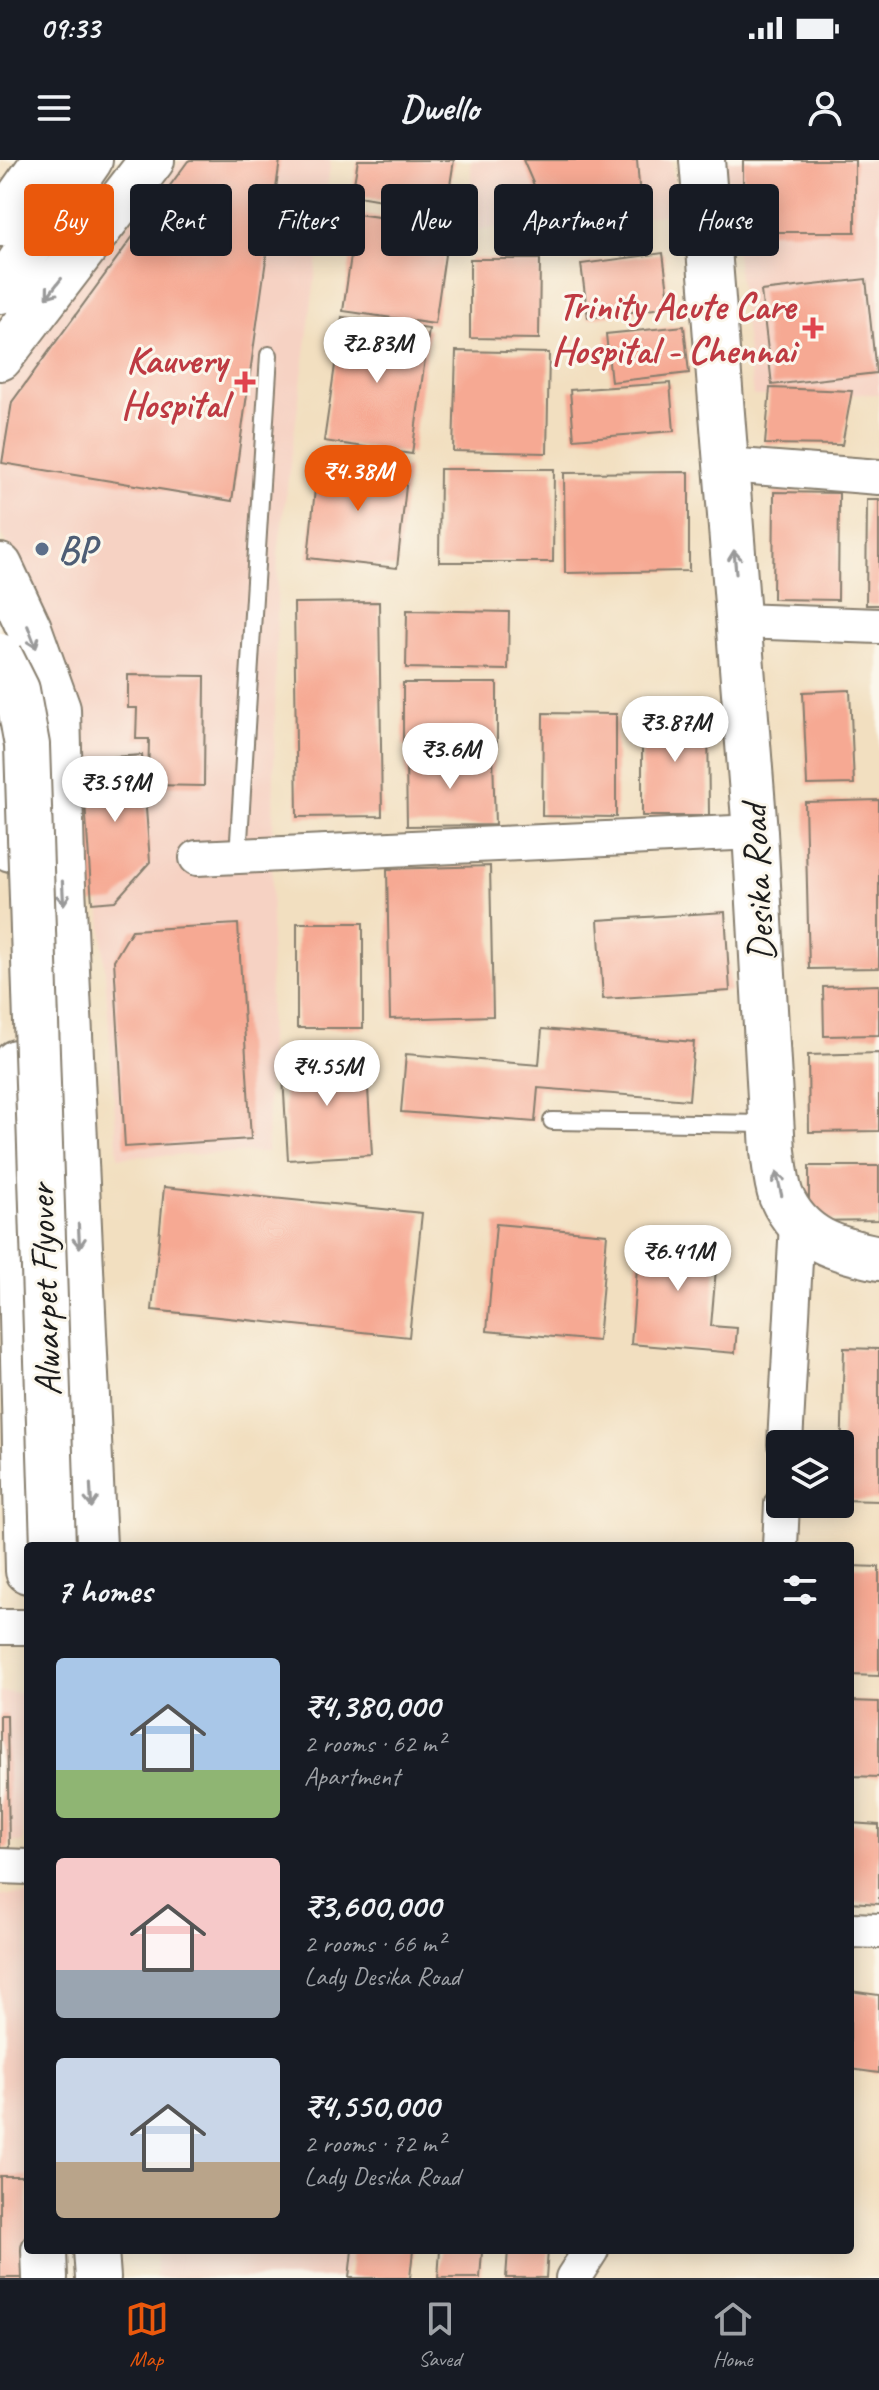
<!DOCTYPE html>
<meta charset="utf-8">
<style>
body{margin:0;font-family:Caveat,sans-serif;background:#20242c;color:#f1f3f6;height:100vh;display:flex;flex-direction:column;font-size:30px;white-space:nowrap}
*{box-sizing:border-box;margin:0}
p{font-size:26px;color:#9ea1a6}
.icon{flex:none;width:44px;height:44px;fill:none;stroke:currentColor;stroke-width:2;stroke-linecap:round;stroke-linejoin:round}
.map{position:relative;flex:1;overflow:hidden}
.side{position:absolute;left:24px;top:1382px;width:830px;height:712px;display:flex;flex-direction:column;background:#171b24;border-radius:8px;box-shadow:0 4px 20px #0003}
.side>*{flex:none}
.guide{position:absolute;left:24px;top:24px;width:832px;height:72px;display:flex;gap:16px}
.controls{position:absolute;left:766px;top:1270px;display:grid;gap:16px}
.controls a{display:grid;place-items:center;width:88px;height:88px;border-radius:8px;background:#171b24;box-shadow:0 4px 20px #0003;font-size:40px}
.price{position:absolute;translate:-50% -68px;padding:0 18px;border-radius:28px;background:#fff;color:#222;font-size:26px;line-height:52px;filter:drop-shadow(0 2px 4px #0008)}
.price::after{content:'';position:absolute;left:50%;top:48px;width:24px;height:18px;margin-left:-12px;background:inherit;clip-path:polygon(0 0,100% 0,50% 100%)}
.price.on{background:#ea580c;color:#fff}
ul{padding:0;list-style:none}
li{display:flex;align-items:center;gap:24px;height:200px;padding:0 32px}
li span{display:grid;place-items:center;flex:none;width:224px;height:160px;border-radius:8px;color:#555}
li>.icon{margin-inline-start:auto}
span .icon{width:96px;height:96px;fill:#fffc;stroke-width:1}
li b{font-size:34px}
h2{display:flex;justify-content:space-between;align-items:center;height:96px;padding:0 32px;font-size:34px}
.pill{padding:0 28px;border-radius:8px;background:#171b24;box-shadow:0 4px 20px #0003;font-size:28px;line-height:72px}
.pill.on{background:#ea580c;color:#fff}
.status{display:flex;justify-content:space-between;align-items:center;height:56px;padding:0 40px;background:#171b24;direction:ltr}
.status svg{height:22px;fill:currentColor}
header{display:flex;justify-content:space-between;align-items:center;height:104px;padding:0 32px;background:#171b24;font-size:36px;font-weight:700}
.tab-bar{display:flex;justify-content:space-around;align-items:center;height:112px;border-top:2px solid #363941;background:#171b24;font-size:22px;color:#9ea1a6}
.tab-bar a{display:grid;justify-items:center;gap:4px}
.tab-bar .on{color:#ea580c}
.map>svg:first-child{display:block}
.built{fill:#f6d2c3}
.building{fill:#f6a993}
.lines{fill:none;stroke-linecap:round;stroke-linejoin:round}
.lane-casing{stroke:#877e6e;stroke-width:20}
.street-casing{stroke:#877e6e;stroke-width:38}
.secondary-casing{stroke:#877e6e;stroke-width:48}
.lane{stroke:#fff;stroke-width:16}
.street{stroke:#fff;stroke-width:34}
.secondary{stroke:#fff;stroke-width:44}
.secondary-bridge-casing{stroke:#877e6e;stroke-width:48;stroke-linecap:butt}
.secondary-bridge{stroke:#fff;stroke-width:44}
.oneway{stroke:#999}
.health-dot{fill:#e0444e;stroke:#fbf7ec;stroke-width:3}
.service-dot{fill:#5c6f8a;stroke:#fbf7ec;stroke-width:3}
.labels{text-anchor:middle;stroke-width:6;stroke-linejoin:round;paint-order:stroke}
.health-label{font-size:38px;font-weight:bold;fill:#be3a42;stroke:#fbf7ec;text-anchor:end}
.service-label{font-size:38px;font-weight:bold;fill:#4e5e75;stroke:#fbf7ec;text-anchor:start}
.street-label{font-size:38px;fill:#1c1c1c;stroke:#fbf7ec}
</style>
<div class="status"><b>09:33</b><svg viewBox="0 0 49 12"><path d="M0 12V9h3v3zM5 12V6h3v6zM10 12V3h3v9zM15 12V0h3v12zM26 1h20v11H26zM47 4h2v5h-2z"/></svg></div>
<header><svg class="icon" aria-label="menu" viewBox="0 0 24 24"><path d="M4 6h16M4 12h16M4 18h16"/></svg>Dwello<svg class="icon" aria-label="person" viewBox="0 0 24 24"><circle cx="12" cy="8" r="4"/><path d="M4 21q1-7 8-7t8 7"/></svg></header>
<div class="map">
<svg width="879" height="2118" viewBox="0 0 879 2118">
<rect width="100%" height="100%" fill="#fbf7ec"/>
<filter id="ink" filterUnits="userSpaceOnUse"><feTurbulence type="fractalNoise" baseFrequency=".0125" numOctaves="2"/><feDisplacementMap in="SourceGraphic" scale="16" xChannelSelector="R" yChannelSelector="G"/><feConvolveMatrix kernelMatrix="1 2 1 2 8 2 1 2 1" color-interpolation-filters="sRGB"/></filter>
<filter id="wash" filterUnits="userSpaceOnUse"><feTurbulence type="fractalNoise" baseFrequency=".006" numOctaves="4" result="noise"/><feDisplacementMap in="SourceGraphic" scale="32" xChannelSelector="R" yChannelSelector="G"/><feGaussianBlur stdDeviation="1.8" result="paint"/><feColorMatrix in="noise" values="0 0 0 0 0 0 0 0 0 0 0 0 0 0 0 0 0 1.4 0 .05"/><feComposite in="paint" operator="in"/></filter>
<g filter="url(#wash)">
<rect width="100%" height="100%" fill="#f2dfc0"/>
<g class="built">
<path d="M181,0H331L278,394L267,992L118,997L91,611L65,500L0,370V217Z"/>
<path d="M471,0H671L678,54L471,70Z"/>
<path d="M725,0H879V234L753,236Z"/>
<path d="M0,1532L25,1533L23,1682H0Z"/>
<path d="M0,1735H28V2090L0,2118Z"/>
<path d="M156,2090H353L343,2118H156Z"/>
</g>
<g id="blocks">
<g class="building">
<path d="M190,0H280L232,341L2,303L12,242L188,1Z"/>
<path d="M358,0H454L446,51L352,35Z"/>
<path d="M523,0H637L641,51L549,60Z"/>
<rect x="743" y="0" width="112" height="72"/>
<path d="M357,54L449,67L435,164L343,151Z"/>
<path d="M663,93L670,147L588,158L581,104Z"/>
<path d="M470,99H540L539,179L470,178Z"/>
<path d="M866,119L876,213L772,225L761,131Z"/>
<path d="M342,157L429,169L412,294L324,281Z"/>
<path d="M684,166L689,213L611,222L606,174Z"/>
<path d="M456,191L549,193L547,293L453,291Z"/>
<path d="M670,223L674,271L574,279L570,230Z"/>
<path d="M770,228L852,231L842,285L765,284Z"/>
<path d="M318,299L408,308L397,408L308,398Z"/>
<path d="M440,309H554L553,402H439Z"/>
<path d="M689,312V411L565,413L564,313Z"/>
<path d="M774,332L839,333L838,440L773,439Z"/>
<path d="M867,340H879V445H866Z"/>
<path d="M379,442L382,656L297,657L294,443Z"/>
<path d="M407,450L509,452L508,510L406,508Z"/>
<path d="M128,515L205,516L204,626L148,625L149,579H136L137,548H128Z"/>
<rect x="403" y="523" width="94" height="63"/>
<path d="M850,530L854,624L807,625L803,532Z"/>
<path d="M708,552L709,656H642V553Z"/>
<path d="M543,553L616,554V657L542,656Z"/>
<path d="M142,595L150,702L115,741L92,743L82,599Z"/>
<path d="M493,596L495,665L407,666L406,598Z"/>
<path d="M879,640V808L809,809L805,642Z"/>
<path d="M490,706L493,856L390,859L387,709Z"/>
<path d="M725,752L730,831L603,839L598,760Z"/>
<rect x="297" y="763" width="66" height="105"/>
<path d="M238,764L251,979L125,987L114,800L132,770Z"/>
<path d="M879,825V875L824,876L823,827Z"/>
<path d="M542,869L694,882L689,940L538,928L535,962L401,952L406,894L539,905Z"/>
<path d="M879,893V971L809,972L808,895Z"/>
<path d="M366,895L372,995L288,1000L282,900Z"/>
<path d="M809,1006H879V1060L809,1061Z"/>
<path d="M164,1027L422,1053L409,1177L152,1150Z"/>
<path d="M496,1064L607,1074L598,1181L487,1171Z"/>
<path d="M640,1069L719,1075L711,1166L737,1168L735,1193L631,1184Z"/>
<path d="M844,1188L879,1189V1341L840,1340Z"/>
<path d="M850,1406L879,1407V1516L850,1515Z"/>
<path d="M850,1541L879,1542V1617L850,1616Z"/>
<path d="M0,1555H7L9,1688L0,1689Z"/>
<path d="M850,1663L879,1665V1744L850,1742Z"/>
<path d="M850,1831L879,1835V1913L850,1909Z"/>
<path d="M0,2016H28L26,2118H0Z"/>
<path d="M352,2090H413L410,2118H349Z"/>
<path d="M440,2090L482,2092L480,2118H438Z"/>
<path d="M508,2090H548L546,2118H506Z"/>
</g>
</g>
</g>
<g filter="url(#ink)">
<use href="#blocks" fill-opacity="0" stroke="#877e6e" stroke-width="2"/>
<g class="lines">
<defs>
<g id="lane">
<path d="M238,696L269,195"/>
<path d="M552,961L769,964"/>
</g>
<g id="street">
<path d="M727,305L879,317"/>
<path d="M739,461L879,466"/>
<path d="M197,698L755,672"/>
<path d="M785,1284L797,1063"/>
<path d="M780,1386L782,1344"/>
<path d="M0,1467H28"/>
<path d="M0,1706L28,1707"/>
<path d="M850,1770L879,1771"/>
<path d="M573,2118L591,2090"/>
</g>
<g id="secondary">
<path d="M702,0L755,672L773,991C775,1005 776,1022 781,1036C800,1080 836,1089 879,1098"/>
<path d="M0,64L45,0"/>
<path d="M0,131L90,0"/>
<path d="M0,198L152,0"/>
<path d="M0,406L29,468L58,549L62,704L94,1386"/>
<path d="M0,588L10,650L11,689"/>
<path d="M16,902L28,1411"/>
<path d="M44,2090L45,2118"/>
<path d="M96,2090L98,2118"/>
</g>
</defs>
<use href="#lane" class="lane-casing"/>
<use href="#street" class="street-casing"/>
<use href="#secondary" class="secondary-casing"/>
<use href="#lane" class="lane"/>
<use href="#street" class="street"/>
<use href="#secondary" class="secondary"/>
<defs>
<path id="secondary-bridge" d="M0,496L17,530L27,585L53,1386"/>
</defs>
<use href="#secondary-bridge" class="secondary-bridge-casing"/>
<use href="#secondary-bridge" class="secondary-bridge"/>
</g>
<defs><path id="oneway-shaft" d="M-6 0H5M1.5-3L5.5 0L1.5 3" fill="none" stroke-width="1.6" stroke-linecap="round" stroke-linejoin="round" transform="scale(2)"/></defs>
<g class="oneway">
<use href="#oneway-shaft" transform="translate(54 128) rotate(128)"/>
<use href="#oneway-shaft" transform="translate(735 402) rotate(-95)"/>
<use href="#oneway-shaft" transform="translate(32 477) rotate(69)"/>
<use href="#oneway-shaft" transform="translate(63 733) rotate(87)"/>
<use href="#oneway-shaft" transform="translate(779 1024) rotate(-103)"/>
<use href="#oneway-shaft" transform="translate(79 1076) rotate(87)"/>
<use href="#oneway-shaft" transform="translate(91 1336) rotate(87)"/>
</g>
</g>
<g class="health-dot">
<path d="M809 156h8v8h8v8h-8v8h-8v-8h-8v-8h8z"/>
<path d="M241 210h8v8h8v8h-8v8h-8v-8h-8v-8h8z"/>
</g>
<circle class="service-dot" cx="42" cy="389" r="8"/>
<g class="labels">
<g class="health-label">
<text x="795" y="159">Trinity Acute Care<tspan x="795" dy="44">Hospital - Chennai</tspan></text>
<text x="227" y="213">Kauvery<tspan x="227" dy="44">Hospital</tspan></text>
</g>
<g class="service-label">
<text x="58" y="402">BP</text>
</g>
<g class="street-label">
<text transform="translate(757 723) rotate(-93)" y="13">Desika Road</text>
<text transform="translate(44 1130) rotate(-92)" y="13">Alwarpet Flyover</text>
</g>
</g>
</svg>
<div class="controls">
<a><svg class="icon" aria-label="layers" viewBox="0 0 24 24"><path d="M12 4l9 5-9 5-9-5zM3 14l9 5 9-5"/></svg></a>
</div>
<b class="price" style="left:377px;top:225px">₹2.83M</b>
<b class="price on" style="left:358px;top:353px">₹4.38M</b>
<b class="price" style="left:675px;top:604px">₹3.87M</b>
<b class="price" style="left:450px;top:631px">₹3.6M</b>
<b class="price" style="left:115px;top:664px">₹3.59M</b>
<b class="price" style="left:327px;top:948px">₹4.55M</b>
<b class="price" style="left:678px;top:1133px">₹6.41M</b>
<div class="guide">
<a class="pill on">Buy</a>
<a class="pill">Rent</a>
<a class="pill">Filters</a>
<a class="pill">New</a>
<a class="pill">Apartment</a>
<a class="pill">House</a>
</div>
<section class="side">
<h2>7 homes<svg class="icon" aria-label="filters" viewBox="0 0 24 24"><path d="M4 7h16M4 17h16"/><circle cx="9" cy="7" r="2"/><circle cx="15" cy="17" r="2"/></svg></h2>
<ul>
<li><span style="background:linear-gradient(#a9c7e8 70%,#8fb573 0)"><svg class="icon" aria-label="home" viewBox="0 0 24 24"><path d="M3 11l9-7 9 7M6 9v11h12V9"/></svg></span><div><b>₹4,380,000</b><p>2 rooms · 62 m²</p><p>Apartment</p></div></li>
<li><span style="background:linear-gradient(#f6c9c9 70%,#9aa5b1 0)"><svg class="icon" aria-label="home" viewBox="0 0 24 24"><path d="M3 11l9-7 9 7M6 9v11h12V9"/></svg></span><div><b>₹3,600,000</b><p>2 rooms · 66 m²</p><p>Lady Desika Road</p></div></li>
<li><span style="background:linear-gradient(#c9d6e8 65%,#b9a48a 0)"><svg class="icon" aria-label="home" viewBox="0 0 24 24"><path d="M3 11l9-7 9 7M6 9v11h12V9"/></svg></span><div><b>₹4,550,000</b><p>2 rooms · 72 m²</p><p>Lady Desika Road</p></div></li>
</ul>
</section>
</div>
<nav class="tab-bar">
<a class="on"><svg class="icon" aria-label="map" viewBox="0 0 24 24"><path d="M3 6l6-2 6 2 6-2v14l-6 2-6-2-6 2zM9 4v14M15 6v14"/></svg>Map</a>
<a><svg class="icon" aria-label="saved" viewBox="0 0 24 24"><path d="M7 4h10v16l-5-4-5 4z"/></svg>Saved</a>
<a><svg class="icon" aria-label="home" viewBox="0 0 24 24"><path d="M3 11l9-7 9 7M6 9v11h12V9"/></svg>Home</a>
</nav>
